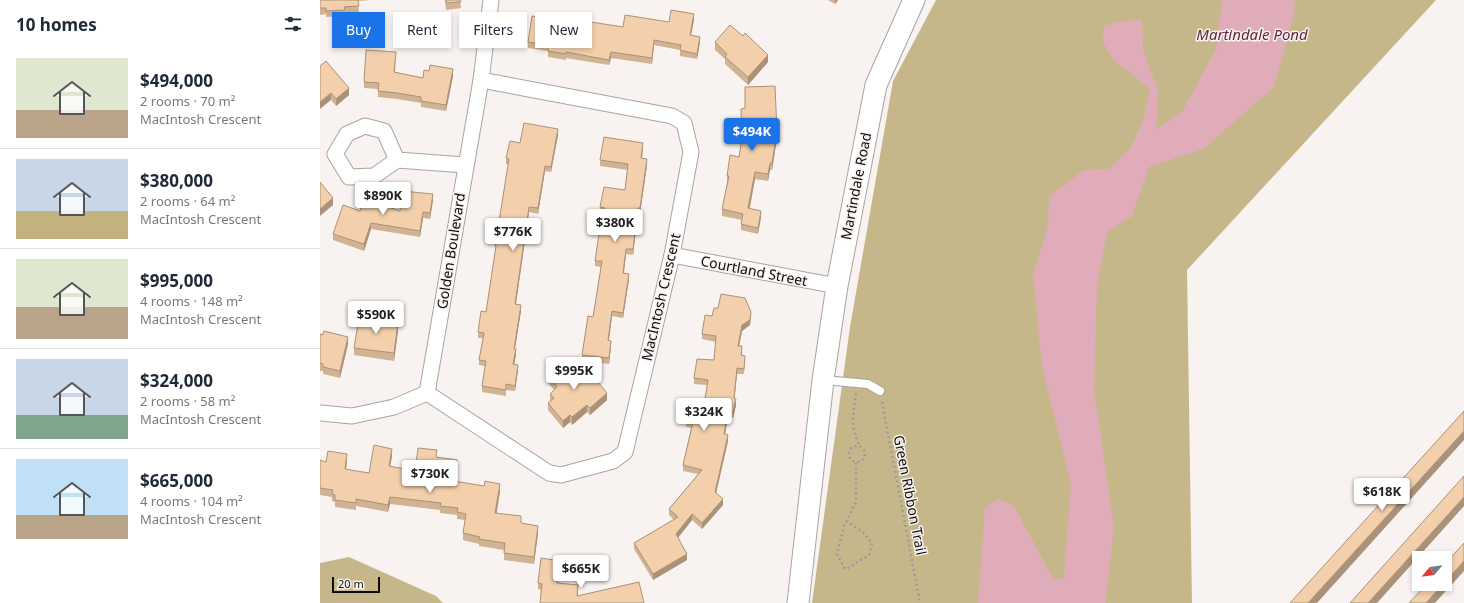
<!DOCTYPE html>
<meta charset="utf-8">
<style>
body{margin:0;font-family:"Noto Sans",sans-serif;background:#f2f2f3;color:#1f2937;height:100vh;display:flex;flex-direction:column;font-size:15px;white-space:nowrap}
*{box-sizing:border-box;margin:0}
p{font-size:13px;color:#747a83}
.icon{flex:none;width:22px;height:22px;fill:none;stroke:currentColor;stroke-width:2;stroke-linecap:round;stroke-linejoin:round}
.map{position:relative;flex:1;overflow:hidden}
.panel{display:flex;flex-direction:column;background:#fff;width:320px}
.panel>*{flex:none}
.guide{position:absolute;left:12px;top:12px;width:380px;height:36px;display:flex;gap:8px}
.needle{width:26px;rotate:241deg}
.controls{position:absolute;left:1092px;top:551px;display:grid;gap:8px}
.controls a{display:grid;place-items:center;width:40px;height:40px;border-radius:0px;background:#fff;box-shadow:0 2px 6px #0003;font-size:20px}
.scale{position:absolute;left:12px;bottom:10px;width:48px;box-sizing:border-box;padding-left:4px;border:2px solid #0e0c0b;border-top:0;font-size:11px;line-height:14px;white-space:nowrap;color:#0e0c0b;-webkit-text-stroke:3px #f8f3f0;paint-order:stroke}
.price{position:absolute;translate:-50% -34px;padding:0 9px;border-radius:4px;background:#fff;color:#222;font-size:13px;line-height:26px;filter:drop-shadow(0 1px 2px #0008)}
.price::after{content:'';position:absolute;left:50%;top:24px;width:12px;height:9px;margin-left:-6px;background:inherit;clip-path:polygon(0 0,100% 0,50% 100%)}
.price.active{background:#1a73e8;color:#fff}
ul{padding:0;list-style:none}
li{display:flex;align-items:center;gap:12px;height:100px;padding:0 16px}
li+li{border-top:1px solid #e0e1e3}
li span{display:grid;place-items:center;flex:none;width:112px;height:80px;border-radius:0px;color:#555}
li>.icon{margin-inline-start:auto}
span .icon{width:48px;height:48px;fill:#fffc;stroke-width:1}
li b{font-size:17px}
h2{display:flex;justify-content:space-between;align-items:center;height:48px;padding:0 16px;font-size:17px}
.chip{padding:0 14px;border-radius:0px;background:#fff;box-shadow:0 2px 6px #0003;font-size:14px;line-height:36px}
.chip.active{background:#1a73e8;color:#fff}
main{display:flex;flex:1;min-height:0}
.map>svg:first-child{display:block}
.forest{fill:#c6b78a}
.water{fill:#e0acba}
.lines{fill:none;stroke-linecap:round;stroke-linejoin:round}
.lane-casing{stroke:#a9a4a1;stroke-width:10}
.street-casing{stroke:#a9a4a1;stroke-width:17}
.secondary-casing{stroke:#a9a4a1;stroke-width:23}
.path{stroke:#9f9b99;stroke-width:2.5;stroke-dasharray:2 3;stroke-linecap:butt}
.lane{stroke:#fff;stroke-width:8}
.street{stroke:#fff;stroke-width:15}
.secondary{stroke:#fff;stroke-width:21}
.wall{fill:#d1b393}
.shaded-wall{fill:#aa9278}
.building{fill:#f3d0ab;stroke:#aa9278}
.labels{text-anchor:middle;stroke-width:3;stroke-linejoin:round;paint-order:stroke}
.street-label{font-size:14px;fill:#0e0c0b;stroke:#f8f3f0}
.water-label{font-size:15px;font-style:italic;fill:#63243b;stroke:#f8f3f0}
</style>
<main>
<section class="panel">
<h2>10 homes<svg class="icon" aria-label="filters" viewBox="0 0 24 24"><path d="M4 7h16M4 17h16"/><circle cx="9" cy="7" r="2"/><circle cx="15" cy="17" r="2"/></svg></h2>
<ul>
<li><span style="background:linear-gradient(#dfe7d0 65%,#b9a48a 0)"><svg class="icon" aria-label="home" viewBox="0 0 24 24"><path d="M3 11l9-7 9 7M6 9v11h12V9"/></svg></span><div><b>$494,000</b><p>2 rooms · 70 m²</p><p>MacIntosh Crescent</p></div></li>
<li><span style="background:linear-gradient(#c9d6e8 65%,#c2b280 0)"><svg class="icon" aria-label="home" viewBox="0 0 24 24"><path d="M3 11l9-7 9 7M6 9v11h12V9"/></svg></span><div><b>$380,000</b><p>2 rooms · 64 m²</p><p>MacIntosh Crescent</p></div></li>
<li><span style="background:linear-gradient(#dfe7d0 60%,#b9a48a 0)"><svg class="icon" aria-label="home" viewBox="0 0 24 24"><path d="M3 11l9-7 9 7M6 9v11h12V9"/></svg></span><div><b>$995,000</b><p>4 rooms · 148 m²</p><p>MacIntosh Crescent</p></div></li>
<li><span style="background:linear-gradient(#c9d6e8 70%,#7fa58c 0)"><svg class="icon" aria-label="home" viewBox="0 0 24 24"><path d="M3 11l9-7 9 7M6 9v11h12V9"/></svg></span><div><b>$324,000</b><p>2 rooms · 58 m²</p><p>MacIntosh Crescent</p></div></li>
<li><span style="background:linear-gradient(#bfe0f5 70%,#b9a48a 0)"><svg class="icon" aria-label="home" viewBox="0 0 24 24"><path d="M3 11l9-7 9 7M6 9v11h12V9"/></svg></span><div><b>$665,000</b><p>4 rooms · 104 m²</p><p>MacIntosh Crescent</p></div></li>
</ul>
</section>
<div class="map">
<svg width="1144" height="603" viewBox="0 0 1144 603">
<rect width="100%" height="100%" fill="#f8f3f0"/>
<g class="forest">
<path d="M616,0H1116L867,270L872,603H492L530,327L573,81Z"/>
<path d="M29,557L116,596L123,603H0V563Z"/>
</g>
<path class="water" d="M902,0H975L974,14L954,87L883,149L829,167L812,216L787,232L777,287L774,389L794,527L785,603H658L665,508L678,499L694,506L733,579L744,578L751,484L722,366L713,275L728,226L729,196L764,170L789,169L810,149L823,121L830,89L792,58L783,42L784,26L801,21L822,20L823,50L838,91L836,130L862,112L896,49Z"/>
<g class="lines">
<defs>
<path id="lane" d="M504,380L548,384L560,391"/>
<g id="street">
<path d="M77,160L64,131L45,126L27,134L15,154L29,177L54,176L77,160L145,165"/>
<path d="M352,255L517,286"/>
<path d="M107,393L229,473L241,475L293,461L305,452L352,255L371,152L364,123L352,116L161,80"/>
<path d="M107,393L161,80L171,0"/>
<path d="M0,413L32,416L74,407L107,393"/>
</g>
<path id="secondary" d="M478,603L503,380L517,286L556,85L594,0"/>
</defs>
<use href="#lane" class="lane-casing"/>
<use href="#street" class="street-casing"/>
<use href="#secondary" class="secondary-casing"/>
<g class="path">
<path d="M536,393C533,413 530,428 540,446"/>
<path d="M562,402L600,603"/>
<circle cx="537" cy="454" r="8"/>
<path d="M526,521L543,532L552,543L549,555L528,568L525,569L517,554L524,526L536,502V462"/>
</g>
<use href="#lane" class="lane"/>
<use href="#street" class="street"/>
<use href="#secondary" class="secondary"/>
</g>
<g class="wall">
<path d="M0,0H51L38,1L39,12L25,13V16L6,17V14L0,15Z"/>
<path d="M125,0H140L141,8L126,10Z"/>
<path d="M508,0H518L515,4Z"/>
<path d="M374,20L371,35L380,42L377,59L360,56V50L334,45L332,64L291,58L289,65L246,58V60L228,57V51L208,48V42L271,25L303,27L349,22Z"/>
<path d="M395,42L448,62L428,85L405,64V59L395,50Z"/>
<path d="M76,58L75,72L103,78L133,76L126,111L101,107V103L77,99L58,97V89L44,88V82Z"/>
<path d="M0,66L29,95L16,106L11,100Z"/>
<path d="M238,135L231,172L225,171L218,214L209,212L196,304L201,311L195,349L196,355L194,364L198,370L195,391L186,390V396L162,392V386L165,366L159,365V360L163,338H158V332L166,312L176,251L175,246L189,164H186V158L200,143Z"/>
<path d="M422,138H457L452,170H450L448,181L435,179L430,208L441,217L438,234L421,230V224L422,220L402,216V209L407,183V176L419,157Z"/>
<path d="M323,149L322,158L327,165L320,214L318,213L313,255L306,254L304,273L309,279L303,318L292,316L289,341L291,346L289,364L262,360V355L273,317L281,267L275,266V261L284,213H280V207L305,190L308,170L280,166V160Z"/>
<path d="M113,200L110,219L103,218L100,237L51,229L44,251L13,240V234L40,211H80Z"/>
<path d="M392,316L431,318L430,325L422,331L419,346L422,352V355L425,361L424,374H417L414,399L416,405L413,418L408,417L405,435L408,441L396,493L403,505L382,529L372,520L358,538L367,560L333,580L314,549V543L354,520L349,515V509L378,474L363,471V465L371,428L366,427V421L384,405L387,385L374,384V378L394,360L396,342L382,339V334Z"/>
<path d="M68,322L78,331L74,361L34,355V348Z"/>
<path d="M0,334L28,344L20,378L3,374V371H0Z"/>
<path d="M228,376L287,400L270,415L267,412L252,425L250,422L243,428L228,410V403L230,401V394L234,390L228,383Z"/>
<path d="M72,456L70,466L95,471L117,457L137,467L135,481L180,491L177,513L201,523L218,533L214,564L184,560V550L159,546V544L143,540V533L145,520L137,519V515L120,513V510L70,504L68,512L36,506V510L15,507V502L12,501V497L0,495V460L6,462L27,461L26,470L49,473Z"/>
<path d="M240,567L238,583L258,591V596L324,603H220L221,590L218,589V583Z"/>
</g>
<g class="shaded-wall">
<path d="M515,0H518L515,4Z"/>
<path d="M374,14V20L370,40V35Z"/>
<path d="M380,37V42L377,59V54Z"/>
<path d="M334,40V45L332,64V58Z"/>
<path d="M291,52V58L289,65V60Z"/>
<path d="M448,55V62L428,85V77Z"/>
<path d="M133,69V76L126,111V105Z"/>
<path d="M29,88V95L16,106V99Z"/>
<path d="M11,93V100L0,109V102Z"/>
<path d="M238,129V135L231,172V167Z"/>
<path d="M457,132V138L452,170V163Z"/>
<path d="M323,143V149L321,164V158Z"/>
<path d="M327,159V165L320,214V208Z"/>
<path d="M450,163V170L448,181V174Z"/>
<path d="M225,166V171L218,214V208Z"/>
<path d="M435,172V179L428,215V208Z"/>
<path d="M113,194V200L110,219V213Z"/>
<path d="M13,198V205L0,216V209Z"/>
<path d="M209,207V212L195,310V304Z"/>
<path d="M318,208V213L313,255V249Z"/>
<path d="M441,211V217L438,234V228Z"/>
<path d="M103,212V218L100,237V231Z"/>
<path d="M51,223V229L44,251V244Z"/>
<path d="M306,249V254L303,278V273Z"/>
<path d="M309,274V279L303,318V313Z"/>
<path d="M201,305V311L194,354V349Z"/>
<path d="M292,311V316L288,346V340Z"/>
<path d="M431,312L430,325L422,331L418,352V346L422,325Z"/>
<path d="M78,323V331L74,361V353Z"/>
<path d="M28,337V344L20,378V371Z"/>
<path d="M291,341V346L289,364V358Z"/>
<path d="M196,349V355L193,370V364Z"/>
<path d="M198,365V370L195,391V386Z"/>
<path d="M417,368V374L414,404V398Z"/>
<path d="M287,393V400L270,415V408Z"/>
<path d="M416,399V405L413,418V412Z"/>
<path d="M267,405V412L252,425V417Z"/>
<path d="M408,411V417L404,440V434Z"/>
<path d="M250,415V422L243,428V421Z"/>
<path d="M1144,431V440L997,603H988Z"/>
<path d="M408,435V441L395,498V492Z"/>
<path d="M72,449V456L69,473V466Z"/>
<path d="M27,454V461L25,476V469Z"/>
<path d="M137,460V467L134,488V481Z"/>
<path d="M180,484V491L175,520V513Z"/>
<path d="M70,497V504L68,512V505Z"/>
<path d="M1144,497V506L1057,603H1048Z"/>
<path d="M403,499V505L382,529V523Z"/>
<path d="M372,514V520L356,540V534Z"/>
<path d="M218,526V533L214,564V557Z"/>
<path d="M367,554V560L333,580V574Z"/>
<path d="M240,561V567L237,589V583Z"/>
<path d="M1144,561V571L1115,603H1106L1123,584H1125V582Z"/>
</g>
<g class="building">
<path d="M0,0H38L39,6L24,7L25,10L6,11V8H0Z"/>
<path d="M126,0H140L141,2L126,3Z"/>
<path d="M351,10L374,14L370,35L380,37L377,54L360,50L361,45L334,40L332,58L291,52L289,60L246,52V54L228,51V45L208,42L212,16L271,25V22L303,27L305,15L349,22Z"/>
<path d="M410,25L423,36L425,33L448,55L428,77L405,57L407,54L395,42Z"/>
<path d="M46,50L76,52L74,72L103,78L104,70L109,71L110,65L133,69L126,105L101,101V97L77,93L58,91L59,83L44,82Z"/>
<path d="M6,61L29,88L16,99L11,93L0,102V66Z"/>
<path d="M455,86L457,132L452,163H450L448,174L435,172L428,208L441,211L438,228L421,224L423,214L402,209L409,176H407L410,155L419,157L422,137L421,109L425,108V87Z"/>
<path d="M204,123L238,129L231,167L225,166L218,208L209,207L195,304L201,305L194,349H196L193,364L198,365L195,386L186,384V390L162,386L166,361L159,360L164,333L158,332L161,311L166,312L176,246H175L189,159L186,158L190,141L200,143Z"/>
<path d="M284,137L323,143L321,158L327,159L320,208H318L313,249H306L303,273L309,274L303,313L292,311L288,340L291,341L289,358L262,355L268,316L273,317L282,261H275L279,234H281L285,208L280,207L284,187L305,190L308,164L280,160Z"/>
<path d="M0,182L13,198L0,209Z"/>
<path d="M82,191L113,194L110,213L103,212L100,231L51,223L44,244L13,234L23,205L40,211L44,199L80,211Z"/>
<path d="M401,294L425,298L431,312L430,320L422,325L418,346H422L421,355L425,356L424,369L417,368L414,398L416,399L413,412L408,411L404,434L408,435L395,492L403,499L382,523L372,514L356,534L367,554L333,574L314,543L358,517L349,509L382,470L363,465L373,422L366,421L370,402L384,405L388,380L374,378L377,359L394,360L396,336L382,334L385,315L392,316L394,308H398Z"/>
<path d="M53,316L68,318L67,322L78,323L74,353L34,348L39,318L53,320Z"/>
<path d="M4,331L28,337L20,371L3,367V364L0,363V334L3,335Z"/>
<path d="M261,362L287,393L270,408L267,405L252,417L250,415L243,421L228,403L234,398L230,394L237,387L228,376L236,369L260,371Z"/>
<path d="M1144,411V431L988,603H970Z"/>
<path d="M54,445L72,449L69,466L95,471L98,448L117,450L116,457L137,460L134,481L164,486L165,481L180,484L175,513L201,516V523L218,526L214,557L184,553L185,543L159,539L160,537L143,533L146,514L137,512L138,508L120,506L121,503L70,497L68,505L36,499V503L15,500V495L12,494L13,490L0,488V460L6,462L8,451L27,454L25,469L49,473Z"/>
<path d="M1144,476V497L1048,603H1030Z"/>
<path d="M1144,543V561L1125,582V564Z"/>
<path d="M221,558L240,561L237,583L258,585L257,596L319,582L324,603H220L222,584L218,583Z"/>
<path d="M1107,584H1123L1106,603H1089Z"/>
</g>
<g class="labels">
<g class="street-label">
<text transform="translate(536 186) rotate(-79)" y="5">Martindale Road</text>
<text transform="translate(131 251) rotate(-81)" y="5">Golden Boulevard</text>
<text transform="translate(434 271) rotate(11)" y="5">Courtland Street</text>
<text transform="translate(341 297) rotate(-77)" y="5">MacIntosh Crescent</text>
<text transform="translate(590 495) rotate(79)" y="5">Green Ribbon Trail</text>
</g>
<g class="water-label">
<text x="932" y="40">Martindale Pond</text>
</g>
</g>
</svg>
<div class="controls">
<a><svg class="needle" viewBox="-14 -14 28 28"><path d="M0-13l5 13h-10z" fill="#e53935"/><path d="M0 13l5-13h-10z" fill="#747a83"/></svg></a>
</div>
<div class="scale">20 m</div>
<b class="price active" style="left:432px;top:152px">$494K</b>
<b class="price" style="left:63px;top:216px">$890K</b>
<b class="price" style="left:295px;top:243px">$380K</b>
<b class="price" style="left:193px;top:252px">$776K</b>
<b class="price" style="left:56px;top:335px">$590K</b>
<b class="price" style="left:254px;top:391px">$995K</b>
<b class="price" style="left:384px;top:432px">$324K</b>
<b class="price" style="left:110px;top:494px">$730K</b>
<b class="price" style="left:1062px;top:512px">$618K</b>
<b class="price" style="left:261px;top:589px">$665K</b>
<div class="guide">
<a class="chip active">Buy</a>
<a class="chip">Rent</a>
<a class="chip">Filters</a>
<a class="chip">New</a>
</div>
</div>
</main>
